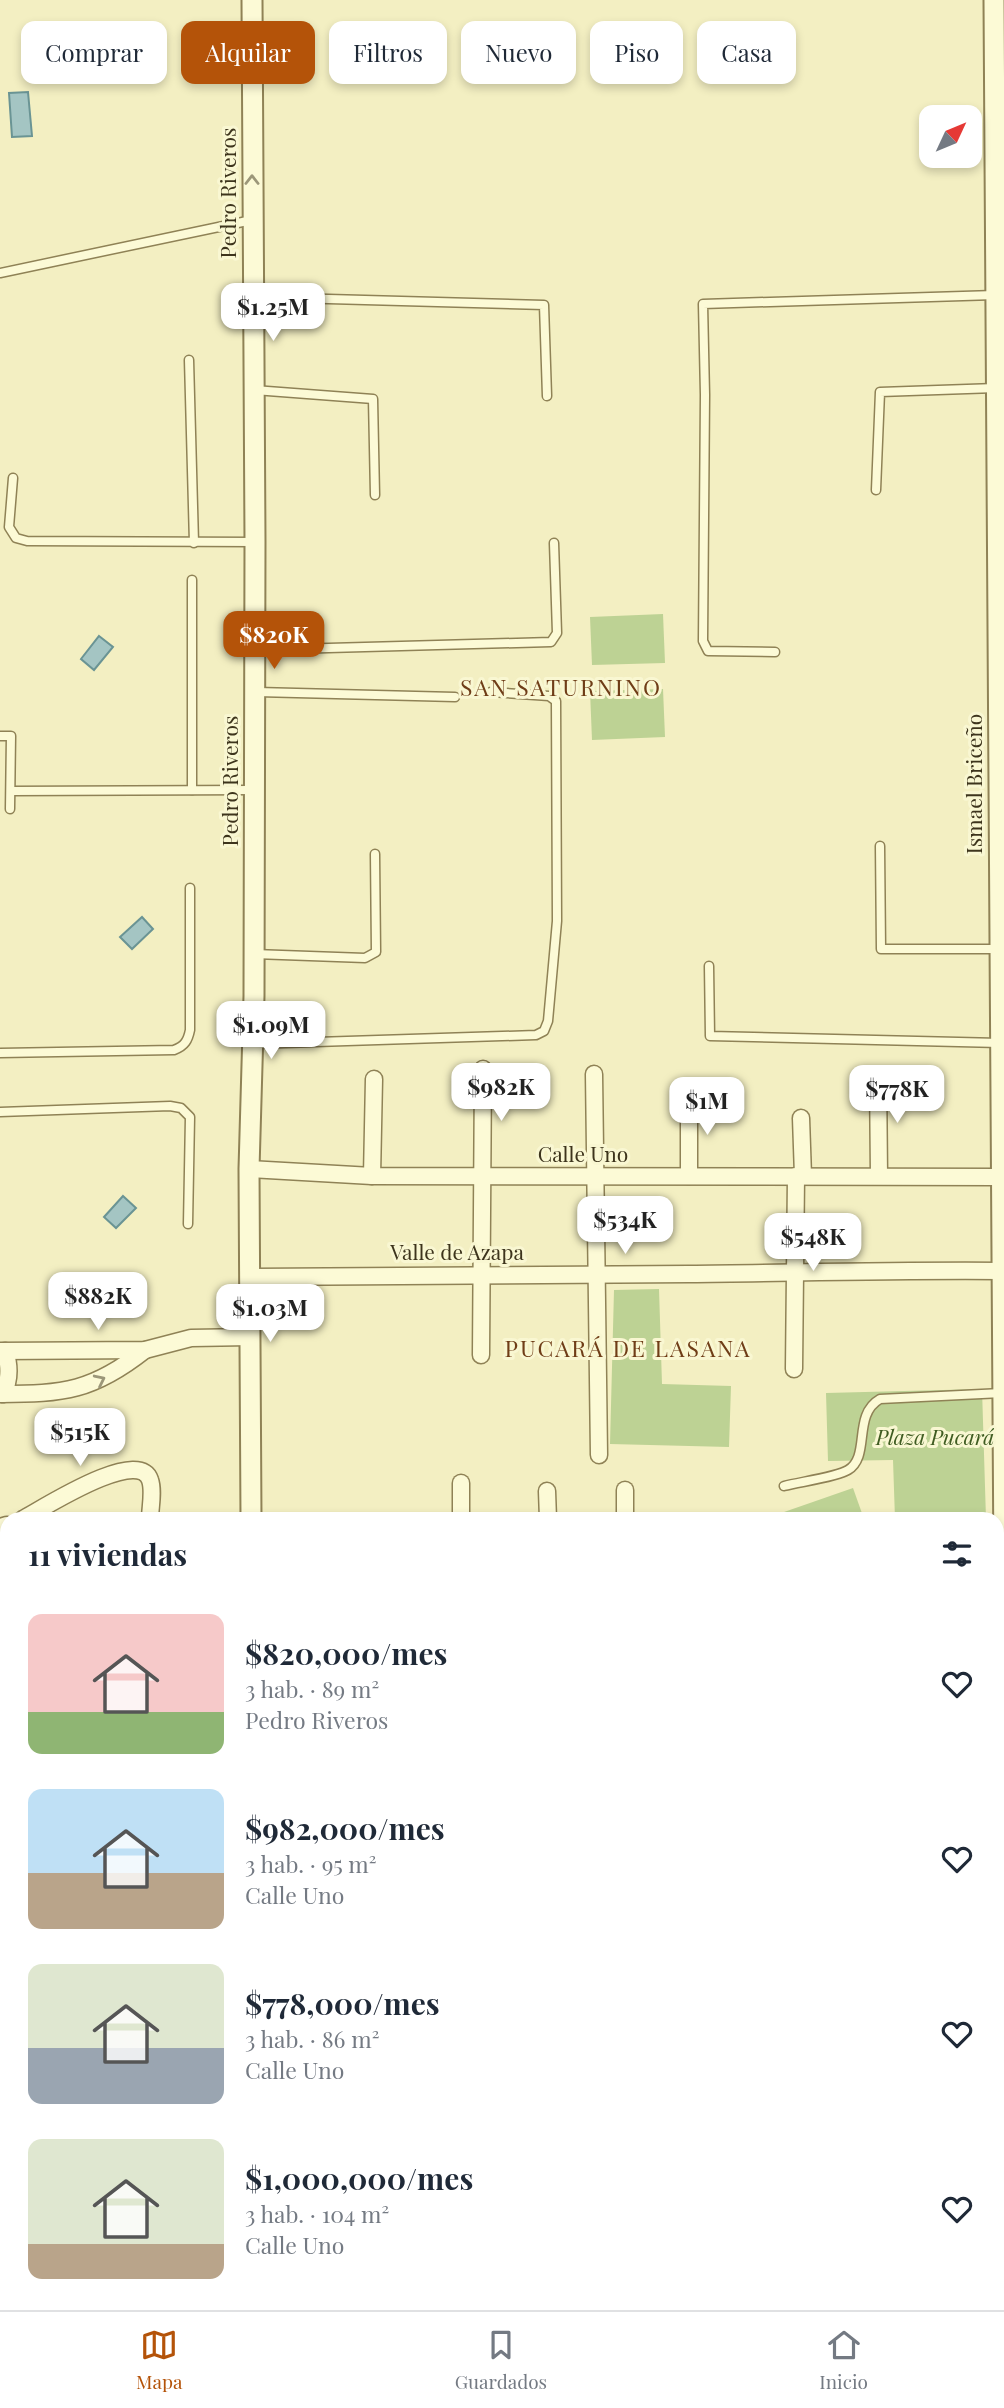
<!DOCTYPE html>
<html lang="es">
<meta charset="utf-8">
<style>
body{margin:0;font-family:"Playfair Display",serif;background:#f2f2f3;color:#1f2937;height:100vh;display:flex;flex-direction:column;font-size:26px;white-space:nowrap}
*{box-sizing:border-box;margin:0}
p{font-size:23px;color:#747a83}
.icon{flex:none;width:38px;height:38px;fill:none;stroke:currentColor;stroke-width:2;stroke-linecap:round;stroke-linejoin:round}
.map{position:relative;flex:1;overflow:hidden}
.details{position:absolute;left:0px;top:1512px;width:1004px;height:798px;display:flex;flex-direction:column;background:#fff;border-radius:21px 21px 0 0;box-shadow:0 4px 10px #0003}
.details>*{flex:none}
.hud{position:absolute;left:21px;top:21px;width:962px;height:63px;display:flex;gap:14px}
.needle{width:46px;rotate:46deg}
.tools{position:absolute;left:919px;top:105px;display:grid;gap:14px}
.tools a{display:grid;place-items:center;width:63px;height:63px;border-radius:14px;background:#fff;box-shadow:0 4px 10px #0003;font-size:35px}
.price{position:absolute;translate:-50% -60px;padding:0 16px;border-radius:14px;background:#fff;color:#222;font-size:23px;line-height:46px;filter:drop-shadow(0 2px 4px #0008)}
.price::after{content:'';position:absolute;left:50%;top:42px;width:21px;height:16px;margin-left:-10px;background:inherit;clip-path:polygon(0 0,100% 0,50% 100%)}
.price.current{background:#b45309;color:#fff}
ul{padding:0;list-style:none}
li{display:flex;align-items:center;gap:21px;height:175px;padding:0 28px}
li span{display:grid;place-items:center;flex:none;width:196px;height:140px;border-radius:14px;color:#555}
li>.icon{margin-inline-start:auto}
span .icon{width:84px;height:84px;fill:#fffc;stroke-width:1}
li b{font-size:30px}
h2{display:flex;justify-content:space-between;align-items:center;height:84px;padding:0 28px;font-size:30px}
.chip{padding:0 24px;border-radius:14px;background:#fff;box-shadow:0 4px 10px #0003;font-size:24px;line-height:63px}
.chip.current{background:#b45309;color:#fff}
.dock{display:flex;justify-content:space-around;align-items:center;height:98px;border-top:2px solid #e0e1e3;background:#fff;font-size:19px;color:#747a83}
.dock a{display:grid;justify-items:center;gap:4px}
.dock .current{color:#b45309}
.map>svg:first-child{display:block}
.green{fill:#bdd294}
.water{fill:#a4c5c3;stroke:#6a9494;stroke-width:2}
.lines{fill:none;stroke-linecap:round;stroke-linejoin:round}
.service-casing{stroke:#8f8256;stroke-width:11}
.minor-casing{stroke:#8f8256;stroke-width:19}
.tertiary-casing{stroke:#8f8256;stroke-width:23}
.service{stroke:#fcfad6;stroke-width:8}
.minor{stroke:#fcfad6;stroke-width:16}
.tertiary{stroke:#fcfad6;stroke-width:19}
.oneway{stroke:#9c9779}
.labels{text-anchor:middle;stroke-width:6;stroke-linejoin:round;paint-order:stroke}
.street-label{font-size:21px;fill:#3d341c;stroke:#f9f7d2}
.park-label{font-size:21px;font-style:italic;fill:#3f5c21;stroke:#f9f7d2}
.neighbourhood-label{font-size:23px;letter-spacing:2px;fill:#6f3d17;stroke:#f9f7d2}
</style>
<div class="map">
<svg width="1004" height="2310" viewBox="0 0 1004 2310">
<rect width="100%" height="100%" fill="#f3efc2"/>
<g class="green">
<path d="M663,614L665,663L592,665L590,617Z"/>
<path d="M663,689L665,737L592,740L590,691Z"/>
<path d="M659,1289L662,1384L731,1386L729,1447L610,1444L614,1290Z"/>
<path d="M982,1389L986,1519H895L893,1460L828,1461L826,1393Z"/>
<path d="M853,1488L864,1519H764Z"/>
<path d="M1004,1563V1619L998,1621V1565Z"/>
<path d="M7,1677V1727L0,1729V1679Z"/>
</g>
<g class="water">
<path d="M28,92L32,136L12,137L9,93Z"/>
<path d="M99,636L113,647L94,670L81,659Z"/>
<path d="M142,917L153,929L132,949L120,937Z"/>
<path d="M123,1196L136,1208L116,1228L104,1217Z"/>
</g>
<g class="lines">
<defs>
<g id="service">
<path d="M0,273L252,220"/>
<path d="M256,297L544,305L547,396"/>
<path d="M189,360L194,543"/>
<path d="M254,390L373,399L375,495"/>
<path d="M13,478L9,527L16,538L27,541L255,542"/>
<path d="M876,490L880,392L996,388"/>
<path d="M256,650L551,642L557,633L554,543"/>
<path d="M775,652L708,651L703,641L705,395L703,304L995,295"/>
<path d="M257,692L455,697"/>
<path d="M0,736H11L10,809"/>
<path d="M192,790V580"/>
<path d="M11,791L253,790"/>
<path d="M880,846L881,949H999"/>
<path d="M254,954L365,958L376,952L375,854"/>
<path d="M709,966L710,1036L1000,1043"/>
<path d="M254,1044L536,1035L544,1031L548,1021L557,921L556,701L549,696L491,692"/>
<path d="M0,1053L174,1050C185,1046 188,1040 190,1030V888"/>
<path d="M0,1112L170,1106L181,1108L190,1117L188,1224"/>
<path d="M784,1486C799,1482 837,1477 848,1470C871,1456 852,1415 880,1399L1002,1393"/>
<path d="M373,2303L374,2310"/>
<path d="M641,2310V2303"/>
</g>
<g id="minor">
<path d="M594,1074L599,1455"/>
<path d="M878,1075L879,1176"/>
<path d="M689,1099V1176"/>
<path d="M801,1118L803,1176"/>
<path d="M249,1169L372,1176L1001,1177"/>
<path d="M372,1176L374,1079"/>
<path d="M249,1277C396,1275 543,1275 689,1274C793,1273 897,1270 1001,1271"/>
<path d="M0,1351L145,1350L191,1338L250,1337"/>
<path d="M481,1355L483,1069"/>
<path d="M794,1369L796,1176"/>
<path d="M0,1394C64,1394 93,1391 145,1350"/>
<path d="M3,1394C10,1380 10,1366 5,1351"/>
<path d="M625,1490V1519"/>
<path d="M547,1491L548,1519"/>
<path d="M23,1519C42,1509 139,1446 150,1480C154,1491 150,1508 150,1519"/>
<path d="M461,1519V1483"/>
<path d="M0,1527L7,1525"/>
<path d="M998,1634L1004,1633"/>
<path d="M0,1671L7,1668"/>
<path d="M998,1770H1004"/>
<path d="M998,1827H1004"/>
<path d="M0,1842L7,1867"/>
<path d="M0,1906L7,1904"/>
<path d="M998,1956H1004"/>
<path d="M0,2064L7,2062"/>
<path d="M0,2192L7,2190"/>
<path d="M740,2303V2310"/>
<path d="M869,2303V2310"/>
<path d="M28,2310L51,2303"/>
</g>
<g id="tertiary">
<path d="M994,0L1004,1567"/>
<path d="M251,1519L249,1169L254,996L255,542L252,0"/>
<path d="M258,2310V2303"/>
</g>
</defs>
<use href="#service" class="service-casing"/>
<use href="#minor" class="minor-casing"/>
<use href="#tertiary" class="tertiary-casing"/>
<use href="#service" class="service"/>
<use href="#minor" class="minor"/>
<use href="#tertiary" class="tertiary"/>
</g>
<defs><path id="oneway-chevron" d="M-2-3.5L2.5 0L-2 3.5" fill="none" stroke-width="1.6" stroke-linecap="round" stroke-linejoin="round" transform="scale(1.75)"/></defs>
<g class="oneway">
<use href="#oneway-chevron" transform="translate(252 180) rotate(-90)"/>
<use href="#oneway-chevron" transform="translate(100 1380) rotate(-26)"/>
</g>
<g class="labels">
<g class="street-label">
<text transform="translate(229 193) rotate(-90)" y="7">Pedro Riveros</text>
<text transform="translate(231 781) rotate(-90)" y="7">Pedro Riveros</text>
<text transform="translate(975 784) rotate(-90)" y="7">Ismael Briceño</text>
<text x="583" y="1162">Calle Uno</text>
<text x="457" y="1260">Valle de Azapa</text>
</g>
<g class="park-label">
<text x="935" y="1445">Plaza Pucará</text>
</g>
<g class="neighbourhood-label">
<text x="561" y="696">SAN SATURNINO</text>
<text x="628" y="1357">PUCARÁ DE LASANA</text>
</g>
</g>
</svg>
<div class="tools">
<a><svg class="needle" viewBox="-14 -14 28 28"><path d="M0-13l5 13h-10z" fill="#e53935"/><path d="M0 13l5-13h-10z" fill="#747a83"/></svg></a>
</div>
<b class="price" style="left:273px;top:343px">$1.25M</b>
<b class="price current" style="left:274px;top:671px">$820K</b>
<b class="price" style="left:271px;top:1061px">$1.09M</b>
<b class="price" style="left:501px;top:1123px">$982K</b>
<b class="price" style="left:897px;top:1125px">$778K</b>
<b class="price" style="left:707px;top:1137px">$1M</b>
<b class="price" style="left:625px;top:1256px">$534K</b>
<b class="price" style="left:813px;top:1273px">$548K</b>
<b class="price" style="left:98px;top:1332px">$882K</b>
<b class="price" style="left:270px;top:1344px">$1.03M</b>
<b class="price" style="left:80px;top:1468px">$515K</b>
<div class="hud">
<a class="chip">Comprar</a>
<a class="chip current">Alquilar</a>
<a class="chip">Filtros</a>
<a class="chip">Nuevo</a>
<a class="chip">Piso</a>
<a class="chip">Casa</a>
</div>
<section class="details">
<h2>11 viviendas<svg class="icon" aria-label="filters" viewBox="0 0 24 24"><path d="M4 7h16M4 17h16"/><circle cx="9" cy="7" r="2"/><circle cx="15" cy="17" r="2"/></svg></h2>
<ul>
<li><span style="background:linear-gradient(#f6c9c9 70%,#8fb573 0)"><svg class="icon" aria-label="home" viewBox="0 0 24 24"><path d="M3 11l9-7 9 7M6 9v11h12V9"/></svg></span><div><b>$820,000/mes</b><p>3 hab. · 89 m²</p><p>Pedro Riveros</p></div><svg class="icon" aria-label="heart" viewBox="0 0 24 24"><path d="M12 20l-8-8c-3-5 5-10 8-4 3-6 11-1 8 4z"/></svg></li>
<li><span style="background:linear-gradient(#bfe0f5 60%,#b9a48a 0)"><svg class="icon" aria-label="home" viewBox="0 0 24 24"><path d="M3 11l9-7 9 7M6 9v11h12V9"/></svg></span><div><b>$982,000/mes</b><p>3 hab. · 95 m²</p><p>Calle Uno</p></div><svg class="icon" aria-label="heart" viewBox="0 0 24 24"><path d="M12 20l-8-8c-3-5 5-10 8-4 3-6 11-1 8 4z"/></svg></li>
<li><span style="background:linear-gradient(#dfe7d0 60%,#9aa5b1 0)"><svg class="icon" aria-label="home" viewBox="0 0 24 24"><path d="M3 11l9-7 9 7M6 9v11h12V9"/></svg></span><div><b>$778,000/mes</b><p>3 hab. · 86 m²</p><p>Calle Uno</p></div><svg class="icon" aria-label="heart" viewBox="0 0 24 24"><path d="M12 20l-8-8c-3-5 5-10 8-4 3-6 11-1 8 4z"/></svg></li>
<li><span style="background:linear-gradient(#dfe7d0 75%,#b9a48a 0)"><svg class="icon" aria-label="home" viewBox="0 0 24 24"><path d="M3 11l9-7 9 7M6 9v11h12V9"/></svg></span><div><b>$1,000,000/mes</b><p>3 hab. · 104 m²</p><p>Calle Uno</p></div><svg class="icon" aria-label="heart" viewBox="0 0 24 24"><path d="M12 20l-8-8c-3-5 5-10 8-4 3-6 11-1 8 4z"/></svg></li>
</ul>
</section>
</div>
<nav class="dock">
<a class="current"><svg class="icon" aria-label="map" viewBox="0 0 24 24"><path d="M3 6l6-2 6 2 6-2v14l-6 2-6-2-6 2zM9 4v14M15 6v14"/></svg>Mapa</a>
<a><svg class="icon" aria-label="saved" viewBox="0 0 24 24"><path d="M7 4h10v16l-5-4-5 4z"/></svg>Guardados</a>
<a><svg class="icon" aria-label="home" viewBox="0 0 24 24"><path d="M3 11l9-7 9 7M6 9v11h12V9"/></svg>Inicio</a>
</nav>
